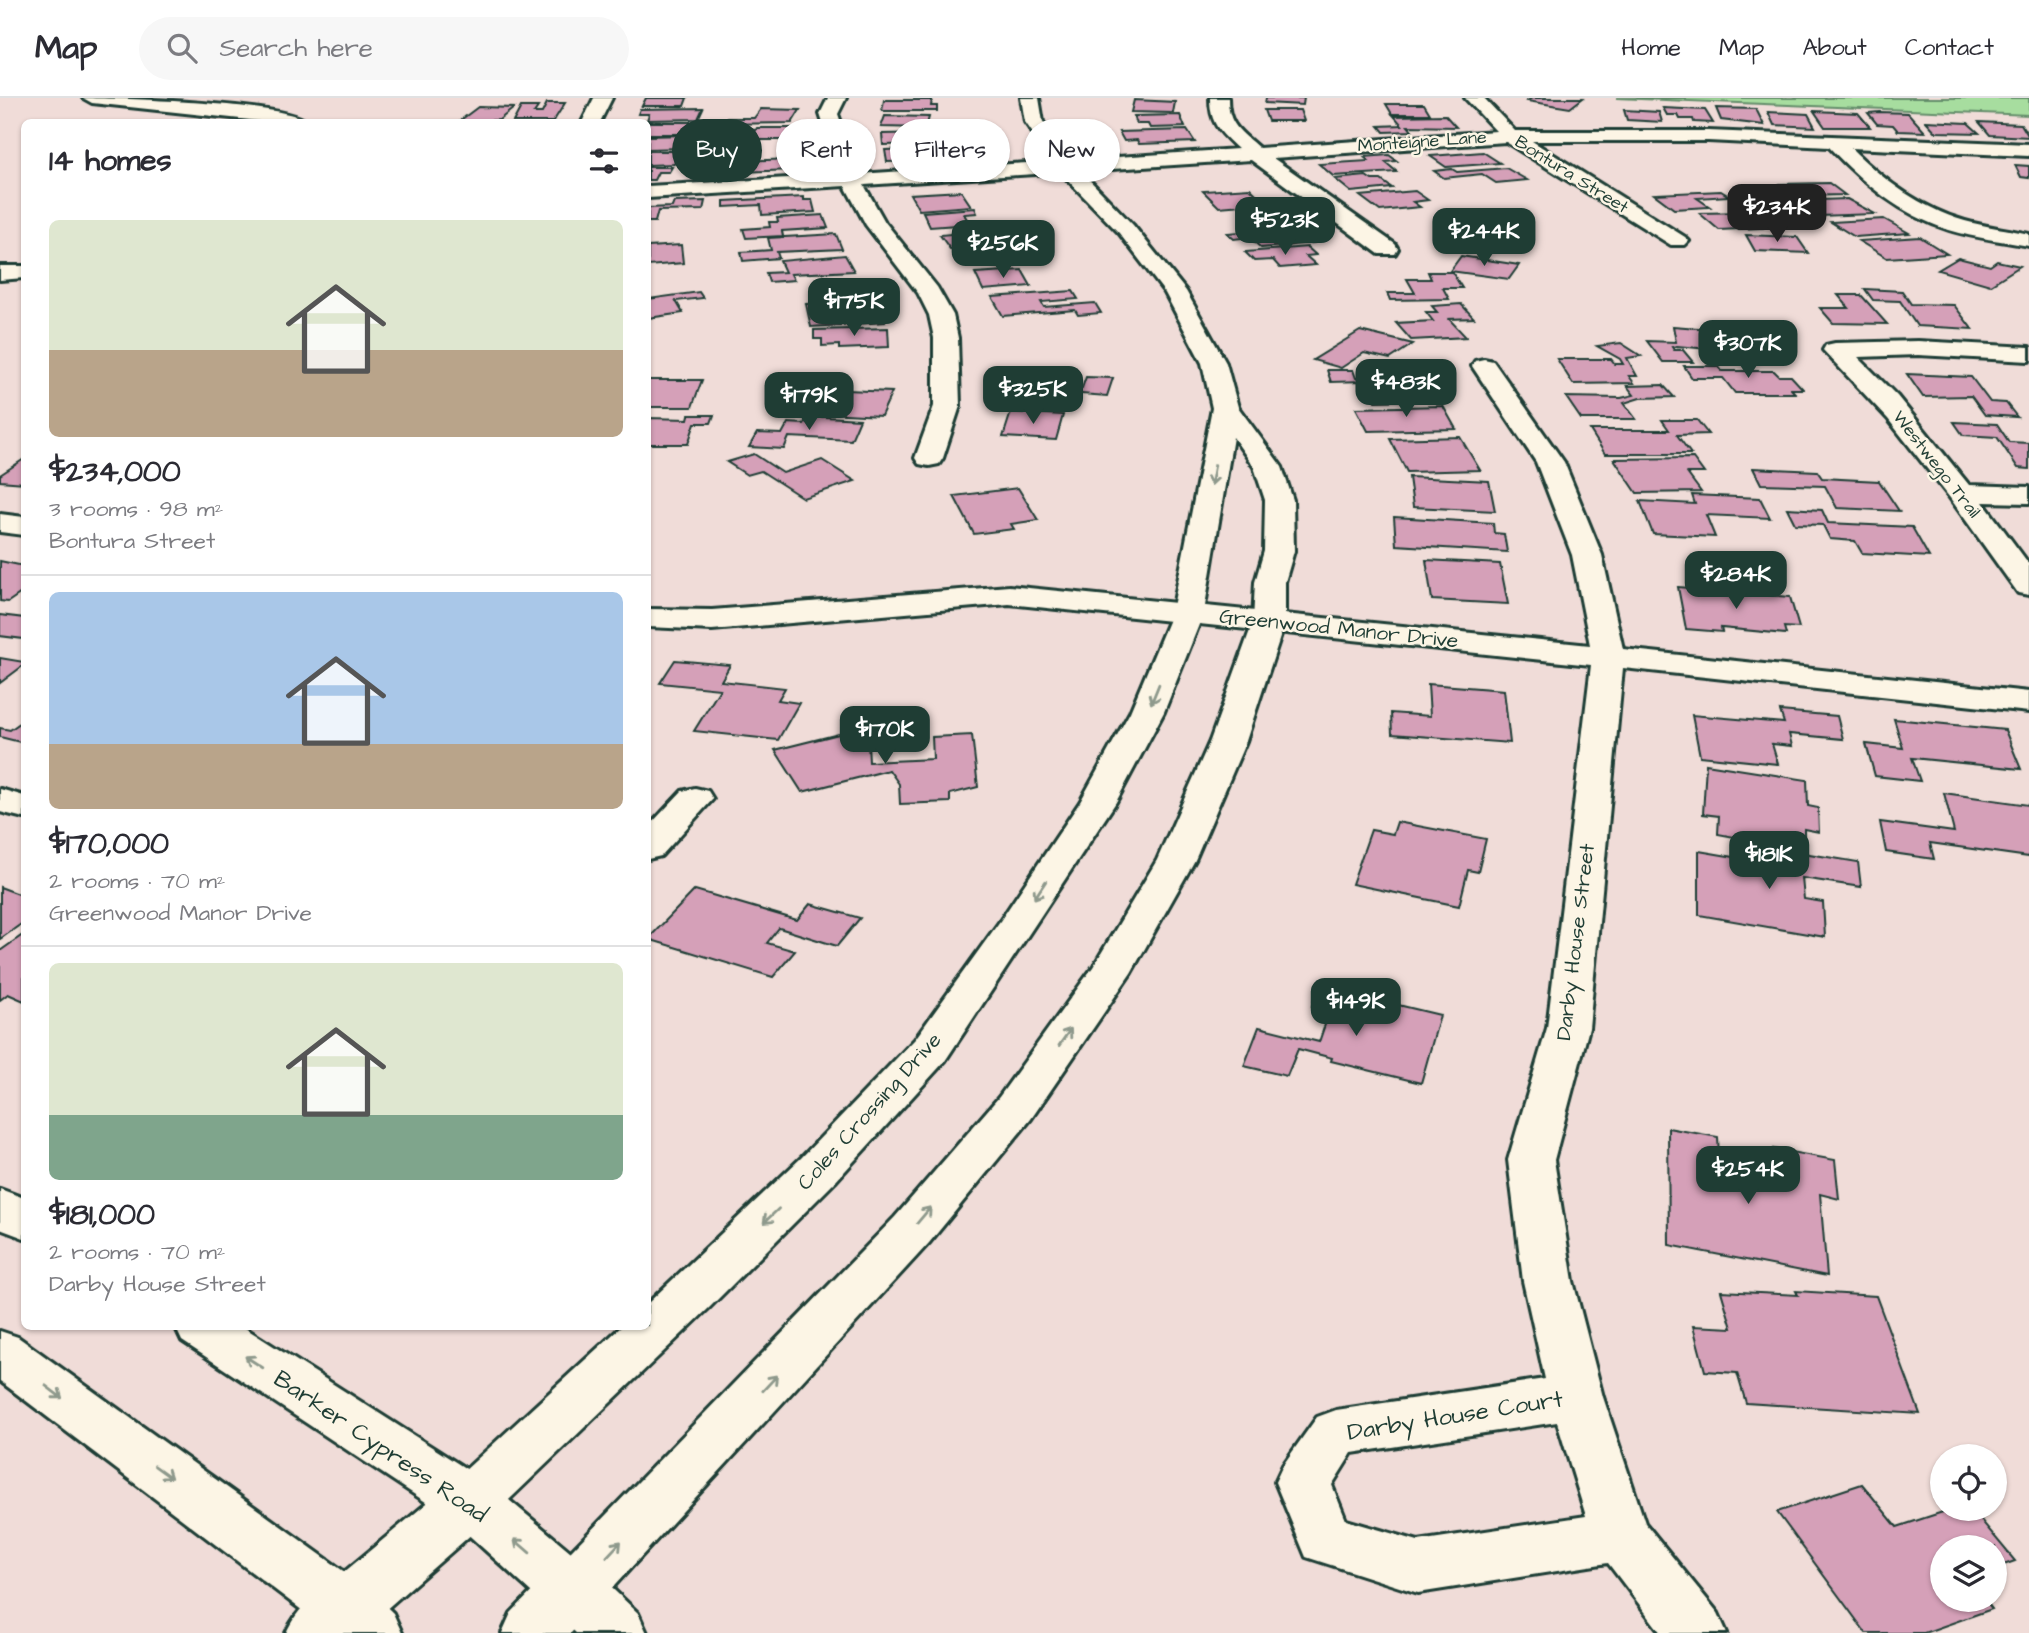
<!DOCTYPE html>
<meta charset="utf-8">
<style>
body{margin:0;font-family:"Architects Daughter",sans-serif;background:#f7f7f7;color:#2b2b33;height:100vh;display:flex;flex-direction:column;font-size:26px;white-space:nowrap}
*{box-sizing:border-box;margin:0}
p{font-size:23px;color:#7c7c81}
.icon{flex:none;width:38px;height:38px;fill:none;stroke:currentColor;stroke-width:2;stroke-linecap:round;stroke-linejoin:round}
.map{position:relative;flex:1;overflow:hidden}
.sheet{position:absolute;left:21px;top:21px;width:630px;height:1211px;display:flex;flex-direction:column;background:#fff;border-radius:10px;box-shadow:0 2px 5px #0004}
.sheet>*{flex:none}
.guide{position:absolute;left:672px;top:21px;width:665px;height:63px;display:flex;gap:14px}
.controls{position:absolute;left:1930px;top:1346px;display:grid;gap:14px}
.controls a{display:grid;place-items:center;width:77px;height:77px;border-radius:50%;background:#fff;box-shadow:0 2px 5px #0004;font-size:35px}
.price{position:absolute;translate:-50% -60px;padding:0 16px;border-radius:14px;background:#1f3d34;color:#fff;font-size:23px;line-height:46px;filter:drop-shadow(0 2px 4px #0008)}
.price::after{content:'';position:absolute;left:50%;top:42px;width:21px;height:16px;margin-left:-10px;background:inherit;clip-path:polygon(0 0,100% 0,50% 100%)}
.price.current{background:#222;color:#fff}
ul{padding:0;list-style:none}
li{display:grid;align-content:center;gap:14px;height:371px;padding:0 28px}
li+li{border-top:2px solid #e1e1e2}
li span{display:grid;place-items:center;height:217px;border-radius:10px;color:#555}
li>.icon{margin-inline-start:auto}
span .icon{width:126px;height:126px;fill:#fffc;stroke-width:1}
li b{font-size:30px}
h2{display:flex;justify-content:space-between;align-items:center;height:84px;padding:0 28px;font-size:30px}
.tag{padding:0 24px;border-radius:32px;background:#fff;box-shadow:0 2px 5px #0004;font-size:24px;line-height:63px}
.tag.current{background:#1f3d34;color:#fff}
header{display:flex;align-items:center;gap:42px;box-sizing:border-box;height:98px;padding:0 35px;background:#fff;border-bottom:2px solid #e1e1e2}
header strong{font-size:33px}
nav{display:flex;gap:38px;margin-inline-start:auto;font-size:24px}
.search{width:490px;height:63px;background:#f7f7f7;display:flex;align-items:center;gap:18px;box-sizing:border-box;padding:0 24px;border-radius:38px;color:#7c7c81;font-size:26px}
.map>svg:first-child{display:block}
.green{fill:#a7dd9f;stroke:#638d6a;stroke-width:2}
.building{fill:#d5a0b8;stroke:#1f3d34;stroke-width:2}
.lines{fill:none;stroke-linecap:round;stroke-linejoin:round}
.street-casing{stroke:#1f3d34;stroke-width:6}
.secondary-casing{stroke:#1f3d34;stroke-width:6}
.primary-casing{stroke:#1f3d34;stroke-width:6}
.street{fill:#fcf5e5;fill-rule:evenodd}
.secondary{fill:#fcf5e5;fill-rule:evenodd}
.primary{fill:#fcf5e5;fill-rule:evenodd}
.oneway{stroke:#8e998c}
.labels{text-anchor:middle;stroke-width:5;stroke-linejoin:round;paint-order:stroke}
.far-street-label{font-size:18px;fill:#1f3d34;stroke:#fcf5e5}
.street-label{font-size:21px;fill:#1f3d34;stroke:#fcf5e5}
.near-street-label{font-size:24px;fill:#1f3d34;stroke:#fcf5e5}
</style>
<header>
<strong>Map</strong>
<div class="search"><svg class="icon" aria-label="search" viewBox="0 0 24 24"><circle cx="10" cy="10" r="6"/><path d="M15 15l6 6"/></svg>Search here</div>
<nav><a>Home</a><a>Map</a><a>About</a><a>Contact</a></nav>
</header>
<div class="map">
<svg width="2029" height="1535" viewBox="0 0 2029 1535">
<rect width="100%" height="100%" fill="#f0dcd8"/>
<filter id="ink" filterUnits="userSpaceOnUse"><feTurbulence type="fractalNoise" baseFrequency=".0143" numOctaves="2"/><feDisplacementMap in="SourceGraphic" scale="14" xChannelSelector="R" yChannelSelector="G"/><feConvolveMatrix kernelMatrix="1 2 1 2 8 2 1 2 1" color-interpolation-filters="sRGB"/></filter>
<g filter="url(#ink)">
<path class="green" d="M1616,0H2029V17Z"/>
<g class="building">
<path d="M646,0H687L684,8H642Z"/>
<path d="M1266,0H1304L1303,7L1265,5Z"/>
<path d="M1532,0H1583L1570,10L1527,3Z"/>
<path d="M884,2H932L931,8H937V13H882Z"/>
<path d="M1134,2L1175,4L1173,15L1131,14Z"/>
<path d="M547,5H565L553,24H513L521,9H538L534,15H542Z"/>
<path d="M1386,6H1424L1430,16H1392Z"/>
<path d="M478,9L514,10L499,22L458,24Z"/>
<path d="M703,10L698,21L647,22L649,16H638L640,11Z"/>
<path d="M1663,10L1705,12L1713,25L1694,24L1693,21H1680L1678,17H1667Z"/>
<path d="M1716,10L1756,11L1764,27L1721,22Z"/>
<path d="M761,11L800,12L792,25L721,26L725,20H754Z"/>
<path d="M1264,12H1300L1304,23H1268Z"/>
<path d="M1624,12L1659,14L1662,24L1627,22Z"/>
<path d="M1814,13L1858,15L1870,29H1825Z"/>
<path d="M1768,14L1808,16L1815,29L1774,27Z"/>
<path d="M1879,14L1908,15L1925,34L1898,33L1893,27L1877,26L1868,15Z"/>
<path d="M1180,17L1185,29L1150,30L1148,26H1137L1134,18Z"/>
<path d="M1445,17L1456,29L1408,28L1412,33L1384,34L1379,28L1402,27L1394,18Z"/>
<path d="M885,18L929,19L926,30L881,29Z"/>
<path d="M1926,23L1968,25L1979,35L1936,34Z"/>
<path d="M637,24H691L686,36H648V24Z"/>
<path d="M1979,24L2021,26L2029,39L1990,37Z"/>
<path d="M722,28H742L740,31L756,32L757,30H794L790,42H752L755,34H718Z"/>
<path d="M931,30H950L951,36L928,37L929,46L883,47L882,36L932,35Z"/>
<path d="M1187,32L1195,44L1139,46L1137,42L1124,43L1119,34Z"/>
<path d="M685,37L681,50L648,51V38Z"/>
<path d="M971,45L973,52L942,53L944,62L887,64L885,52L946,50L945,46Z"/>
<path d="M648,53H681L674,66L648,67Z"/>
<path d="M1483,54L1500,65L1446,69L1430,58Z"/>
<path d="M1389,57L1397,63L1385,64L1397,74L1333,78L1319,66L1369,63L1364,59Z"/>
<path d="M793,61L792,72L742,74V77L711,78L712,72L750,71V68H738V63Z"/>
<path d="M2015,67L2029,68V80L2021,79Z"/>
<path d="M648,69H672L669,74H658L654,82H648Z"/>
<path d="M1506,70L1527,82L1496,85L1482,76L1444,80L1434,73L1452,71L1457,74Z"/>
<path d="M1366,78L1372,82H1381L1392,90L1351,94L1335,81Z"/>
<path d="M1829,85L1845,97L1796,98L1781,86Z"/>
<path d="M1250,90L1262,102L1251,103L1255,106L1219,109L1203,93Z"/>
<path d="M961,93L971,108L919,112L910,96Z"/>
<path d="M1415,93L1428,102L1413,104L1420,109L1380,113L1360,98Z"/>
<path d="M1721,93L1729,98L1697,100L1710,109L1674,111L1654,96Z"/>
<path d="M804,99V102H812L815,114L762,117L761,107L724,109V103Z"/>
<path d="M1847,101L1875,116L1818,118L1791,103Z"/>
<path d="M705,103L703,112L658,113L655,124H648V110L672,109L674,104Z"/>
<path d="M975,110L977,115L964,116L970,126L930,129L923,114Z"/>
<path d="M1749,114L1761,122L1753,123L1762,130L1719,132L1699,115Z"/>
<path d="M823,117L828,130L782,133L783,138L746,140L743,131L770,129L769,124H778L777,120Z"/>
<path d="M1884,121L1909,135L1855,139L1831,124Z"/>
<path d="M1295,130L1313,145L1261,150L1249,139L1234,141L1227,135Z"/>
<path d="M1003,131L1015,146L950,151L940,137Z"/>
<path d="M836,136L842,151L777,154L779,160L743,163L741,154L771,152L768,140Z"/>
<path d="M1746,137L1797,139L1808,155L1755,153Z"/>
<path d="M1920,139L1947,156L1887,160L1859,143Z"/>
<path d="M681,147L683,165L648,168V149Z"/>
<path d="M1307,149L1316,157L1306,158L1316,167L1280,170L1273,162L1254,163L1245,154Z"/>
<path d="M845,157L854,173L791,176L794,182L769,184L766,175L785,174L780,163Z"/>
<path d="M1461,158L1519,167L1509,181L1450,173Z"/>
<path d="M1958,160L1990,168L1997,163L2020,168L1990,187L1938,172Z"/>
<path d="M1022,172L1031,188L983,192L975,175Z"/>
<path d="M1428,174H1452L1462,190H1443L1449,201L1390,202L1387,195H1415L1407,181H1431Z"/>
<path d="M1865,191L1902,193L1911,206L1954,207L1972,231L1917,228L1900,203L1873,202Z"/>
<path d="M1073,193L1078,201L1041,204L1044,209L1095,205L1101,215L1078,217L1075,212L1003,218L992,199Z"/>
<path d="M699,194L703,200L676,203L683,215L648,220V201Z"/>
<path d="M1838,197H1861L1887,226L1833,225L1820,210H1849Z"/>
<path d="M878,202L885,224L811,229L806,206Z"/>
<path d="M1461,206L1474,220L1449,221L1466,239L1411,242L1396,225L1433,223L1426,214H1437L1432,208Z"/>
<path d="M1673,228L1735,233L1741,254L1677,248L1672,249L1674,252H1683L1693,264H1663L1647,243L1676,244Z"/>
<path d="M888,230L889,249L839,251V247L822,248V241H814V232Z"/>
<path d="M1360,233L1413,246L1390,261L1364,255L1341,270L1313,262Z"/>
<path d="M1621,245L1641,258L1627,260L1637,278H1629L1634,285L1573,286L1557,261H1611L1615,266H1623L1620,261L1597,248Z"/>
<path d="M1684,268H1718L1722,273H1774L1779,278H1791L1803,291H1791L1795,295H1735L1723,280H1692Z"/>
<path d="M1327,272H1353L1356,280L1411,279L1421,295H1417L1421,302L1376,303L1364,283L1331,284Z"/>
<path d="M1907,276L1971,279L1990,304L2006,305L2017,319L1985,317L1971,298L1923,299Z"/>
<path d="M1086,279L1113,280L1107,298L1068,295L1064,308L1009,304L1018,282L1063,284L1062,288L1082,290Z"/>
<path d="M648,282H702L692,309H648Z"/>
<path d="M804,286L828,287L825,294L845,295L846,292L892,294L881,318L792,313L798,303L829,305L833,298L798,297Z"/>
<path d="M1663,287L1674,299L1640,300L1624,305L1636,321H1581L1566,299L1621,300L1634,297L1627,288Z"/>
<path d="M1443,308L1456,331L1368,333L1356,310Z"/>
<path d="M1011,314L1063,317L1056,342L1003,339Z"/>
<path d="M689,317H714L711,325H695L688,346H648V320L688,321Z"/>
<path d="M808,318L860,321L851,342L789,339L784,351L749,349L757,335L782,336L788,325L804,326Z"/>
<path d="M1662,322H1697L1708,336L1677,337L1691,356H1605L1590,332H1669Z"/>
<path d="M1954,324L1997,326L2009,344L2029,345V371L2018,370L1997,339L1963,337Z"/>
<path d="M1460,339L1480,372L1407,374L1390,341Z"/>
<path d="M754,356L783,375L822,362L855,383L803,400L761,373L747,377L727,364Z"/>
<path d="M1693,360L1704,375H1687L1701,394L1637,395L1614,361Z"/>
<path d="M24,361V385L0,383V377Z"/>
<path d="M1753,370L1817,373L1822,380L1879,383L1899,413L1837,410L1825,388L1761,386Z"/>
<path d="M1409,379L1489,383L1495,413L1413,409Z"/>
<path d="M1018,390L1038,422L1011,426L1014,431L974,436L954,398Z"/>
<path d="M1692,397L1760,400L1770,420L1706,417L1715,439L1653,436L1640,403L1695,406Z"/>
<path d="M1787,410L1822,412L1828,425L1912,429L1929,459L1862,455L1855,443L1830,441L1823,427L1795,426Z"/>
<path d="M1394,419L1493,425L1494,435L1504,436L1507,454L1396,447Z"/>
<path d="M1426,462L1500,466L1508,506L1432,502Z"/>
<path d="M0,463L24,468V493L8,504L0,503Z"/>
<path d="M1678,489L1790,499L1799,530L1784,529L1786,536L1721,530L1722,534L1686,531Z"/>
<path d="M0,517L24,520V541L0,538Z"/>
<path d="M0,560L24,564V567L0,585Z"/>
<path d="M675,562L730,567L721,583L785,590L778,602L799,605L778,642L694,633L720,591L660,585Z"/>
<path d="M1428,586L1504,592L1510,645L1392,636L1391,615L1430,618Z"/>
<path d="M1780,613L1837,618L1843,641L1789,636L1792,648L1772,646L1778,666L1700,658L1692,617L1784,625Z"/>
<path d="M1894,621L2005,632L2021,671L1912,660L1920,683L1875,678L1866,646L1903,650Z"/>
<path d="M24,622V645L0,639V630L10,632Z"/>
<path d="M859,631L868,644L869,664L933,661L932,639L972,637L978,689L950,696V704L900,706L899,686L889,672L802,694L775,652Z"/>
<path d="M1706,666L1807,682L1808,708L1818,710L1819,734L1804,731V752L1718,736L1719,718L1703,716Z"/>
<path d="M1944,695L2029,707V759L1930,745L1934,761L1886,754L1880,724L1954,734Z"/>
<path d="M1397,724L1486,741L1478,774L1468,772L1459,808L1352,786L1371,732L1393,736Z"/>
<path d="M1699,753L1804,771L1803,755L1858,764L1861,789L1802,780L1804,801L1823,804L1825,839L1699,817Z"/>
<path d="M0,789L24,798V824L0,841Z"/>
<path d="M695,792L797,822L810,806L860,820L837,848L779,830L767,845L795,853L773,879L648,841Z"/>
<path d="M24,836V903L8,896L0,902V853Z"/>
<path d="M1319,888L1440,917L1421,985L1331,963L1332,960L1298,951L1287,978L1244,968L1259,929L1319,944L1330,912L1312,908Z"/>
<path d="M1668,1030L1718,1039L1720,1078L1776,1088L1774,1051L1835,1062L1839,1101L1820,1096L1827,1178L1669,1147Z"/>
<path d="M1721,1193L1798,1197L1796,1193L1876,1198L1920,1316L1746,1305L1737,1275L1705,1273L1693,1228L1732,1230Z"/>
<path d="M1862,1386L1897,1429L1955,1410H1971L2015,1463L1995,1470V1449H1942V1502H1985L1992,1511L1924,1535H1866L1777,1414Z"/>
</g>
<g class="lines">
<defs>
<g id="street">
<path d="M83,0C116,0 291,5 307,24H269L92,5Z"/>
<path d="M594,0H612L600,24H582Z"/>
<path d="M828,0H846L838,16L859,76L1238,51C1220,34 1210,26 1210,0H1228C1228,27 1240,33 1259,50L1496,33L1465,0H1484L1515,33H1708L2029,46V58L1851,50C1883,82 1921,110 1965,123C1986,129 2008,131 2029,136V148C2002,143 1975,140 1949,132C1901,117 1863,85 1829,49L1708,43H1532L1685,139L1689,143L1685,147H1671L1506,44L1273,60L1395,146L1398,151L1395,156H1379L1251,62L864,87L885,124L937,189L953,217L958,240L960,308L943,360L939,366L929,368L919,366L915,360L934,308V240L929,217L918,195L866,127L845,88L648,100V88L840,77L820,16Z"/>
<path d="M0,168H24V180L0,182Z"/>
<path d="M1918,243L2029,249V263L1918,257L1858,259L1897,298L1969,387L2029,389V405L1983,404L2029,466V497L2018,495L1950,400L1888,321L1823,252L1826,247L1835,245Z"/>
<path d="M1484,261L1493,263L1564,364L1602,457L1623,551L2029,594V614L1623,570L1589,930L1554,1062L1573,1183L1603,1299L1645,1425L1718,1515L1727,1535H1661L1608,1465L1418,1495L1306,1459L1275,1384L1283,1367L1317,1319L1336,1312L1545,1281L1523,1183L1508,1062L1547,930L1591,567L1009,506L712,532L648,529V511L712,512L1009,488L1590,547L1572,457L1536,364L1472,268L1475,263ZM1557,1324L1586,1418L1418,1443L1346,1422L1332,1387L1352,1355Z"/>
<path d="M0,416L24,419V437L0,434Z"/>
<path d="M695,690L708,693L713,701L661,758L648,761V729L682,693Z"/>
<path d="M0,691L24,698V720L0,714Z"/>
<path d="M346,1482L367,1490L376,1509L367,1528L359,1535H286C298,1508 318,1492 346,1482Z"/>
</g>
<path id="secondary" d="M1021,0H1039L1043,24L1073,65L1133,127L1186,193L1226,265L1238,309L1282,369L1293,402L1294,453L1285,484V524L1246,643L1195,762L1131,875L1031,1021L929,1145L571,1535H502L511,1515L895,1119L999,999L1093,869L1157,762L1210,643L1253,524L1255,484L1264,453L1265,402L1254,369L1233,339L1204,514L1164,614L1116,704L945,963L835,1084L709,1210L490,1420L367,1528L343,1535L325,1528L316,1509L325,1490L450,1386L622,1228H648V1205L801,1060L915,941L1000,823L1080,704L1130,614L1172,514L1212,310L1202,265L1165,195L1119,135L1059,73L1025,24Z"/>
<g id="primary">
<path d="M0,1091L24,1100V1140L0,1131Z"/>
<path d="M175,1228H242L490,1386L595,1474L638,1515L647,1535H576L450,1420L182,1243Z"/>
<path d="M0,1233L18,1239L367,1490L393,1515L402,1535H332L0,1283Z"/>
</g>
</defs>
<use href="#street" class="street-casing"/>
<use href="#secondary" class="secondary-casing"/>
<use href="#primary" class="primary-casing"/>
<use href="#street" class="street"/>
<use href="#secondary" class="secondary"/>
<use href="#primary" class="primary"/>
</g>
<defs><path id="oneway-shaft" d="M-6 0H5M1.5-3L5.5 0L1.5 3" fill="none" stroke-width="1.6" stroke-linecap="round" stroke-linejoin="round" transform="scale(1.75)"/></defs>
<g class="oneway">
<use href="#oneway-shaft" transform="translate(1213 377) rotate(100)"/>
<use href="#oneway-shaft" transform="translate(1155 596) rotate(112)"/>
<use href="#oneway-shaft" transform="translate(1040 792) rotate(123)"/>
<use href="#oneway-shaft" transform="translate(1065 939) rotate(-55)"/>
<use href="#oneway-shaft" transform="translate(924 1117) rotate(-50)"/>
<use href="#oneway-shaft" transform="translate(771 1118) rotate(136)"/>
<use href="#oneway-shaft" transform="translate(254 1264) rotate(-147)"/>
<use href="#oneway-shaft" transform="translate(770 1285) rotate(-47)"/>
<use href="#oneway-shaft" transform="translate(54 1294) rotate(37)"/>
<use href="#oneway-shaft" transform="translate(163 1374) rotate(36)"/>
<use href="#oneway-shaft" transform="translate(522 1448) rotate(-139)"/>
<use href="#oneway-shaft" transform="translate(614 1451) rotate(-47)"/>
</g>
</g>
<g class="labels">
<g class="far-street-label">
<text transform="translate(1422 43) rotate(-4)" y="6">Monteigne Lane</text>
<text transform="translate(1572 76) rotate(32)" y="6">Bontura Street</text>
<text transform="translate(1937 366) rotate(52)" y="6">Westwego Trail</text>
</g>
<g class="street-label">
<text transform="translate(1339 530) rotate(6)" y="7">Greenwood Manor Drive</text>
<text transform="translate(1575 844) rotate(-83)" y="7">Darby House Street</text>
<text transform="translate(869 1013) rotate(-48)" y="7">Coles Crossing Drive</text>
</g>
<g class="near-street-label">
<text transform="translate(1455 1317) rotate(-9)" y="8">Darby House Court</text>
<text transform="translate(381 1348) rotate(34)" y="8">Barker Cypress Road</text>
</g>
</g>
</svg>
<div class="controls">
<a><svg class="icon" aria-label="locate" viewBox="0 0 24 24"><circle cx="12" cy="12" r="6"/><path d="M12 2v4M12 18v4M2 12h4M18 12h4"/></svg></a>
<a><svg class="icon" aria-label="layers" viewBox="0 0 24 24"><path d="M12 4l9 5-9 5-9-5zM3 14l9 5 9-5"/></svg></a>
</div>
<b class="price current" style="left:1777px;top:146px">$234K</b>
<b class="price" style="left:1285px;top:159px">$523K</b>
<b class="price" style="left:1484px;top:170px">$244K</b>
<b class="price" style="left:1003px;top:182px">$256K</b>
<b class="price" style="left:854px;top:240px">$175K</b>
<b class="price" style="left:1748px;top:282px">$307K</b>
<b class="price" style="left:1406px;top:321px">$483K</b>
<b class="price" style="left:1033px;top:328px">$325K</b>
<b class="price" style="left:809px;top:334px">$179K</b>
<b class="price" style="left:1736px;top:513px">$284K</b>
<b class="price" style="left:885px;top:668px">$170K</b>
<b class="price" style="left:1769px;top:793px">$181K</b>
<b class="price" style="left:1356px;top:940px">$149K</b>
<b class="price" style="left:1748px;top:1108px">$254K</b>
<div class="guide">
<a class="tag current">Buy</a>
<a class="tag">Rent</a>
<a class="tag">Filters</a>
<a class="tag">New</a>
</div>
<section class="sheet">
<h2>14 homes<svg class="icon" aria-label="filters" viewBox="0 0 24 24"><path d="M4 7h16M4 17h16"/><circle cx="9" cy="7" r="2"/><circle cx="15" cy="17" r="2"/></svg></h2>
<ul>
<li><span style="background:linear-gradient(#dfe7d0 60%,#b9a48a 0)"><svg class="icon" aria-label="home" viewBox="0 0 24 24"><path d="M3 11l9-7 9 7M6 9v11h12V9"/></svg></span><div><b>$234,000</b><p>3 rooms · 98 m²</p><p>Bontura Street</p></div></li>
<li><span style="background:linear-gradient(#a9c7e8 70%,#b9a48a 0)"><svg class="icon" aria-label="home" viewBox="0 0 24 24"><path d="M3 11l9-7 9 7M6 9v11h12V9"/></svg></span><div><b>$170,000</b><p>2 rooms · 70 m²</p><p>Greenwood Manor Drive</p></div></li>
<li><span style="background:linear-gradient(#dfe7d0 70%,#7fa58c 0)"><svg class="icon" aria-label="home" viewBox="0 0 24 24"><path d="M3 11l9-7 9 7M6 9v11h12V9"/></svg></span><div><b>$181,000</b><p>2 rooms · 70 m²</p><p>Darby House Street</p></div></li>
</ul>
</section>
</div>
